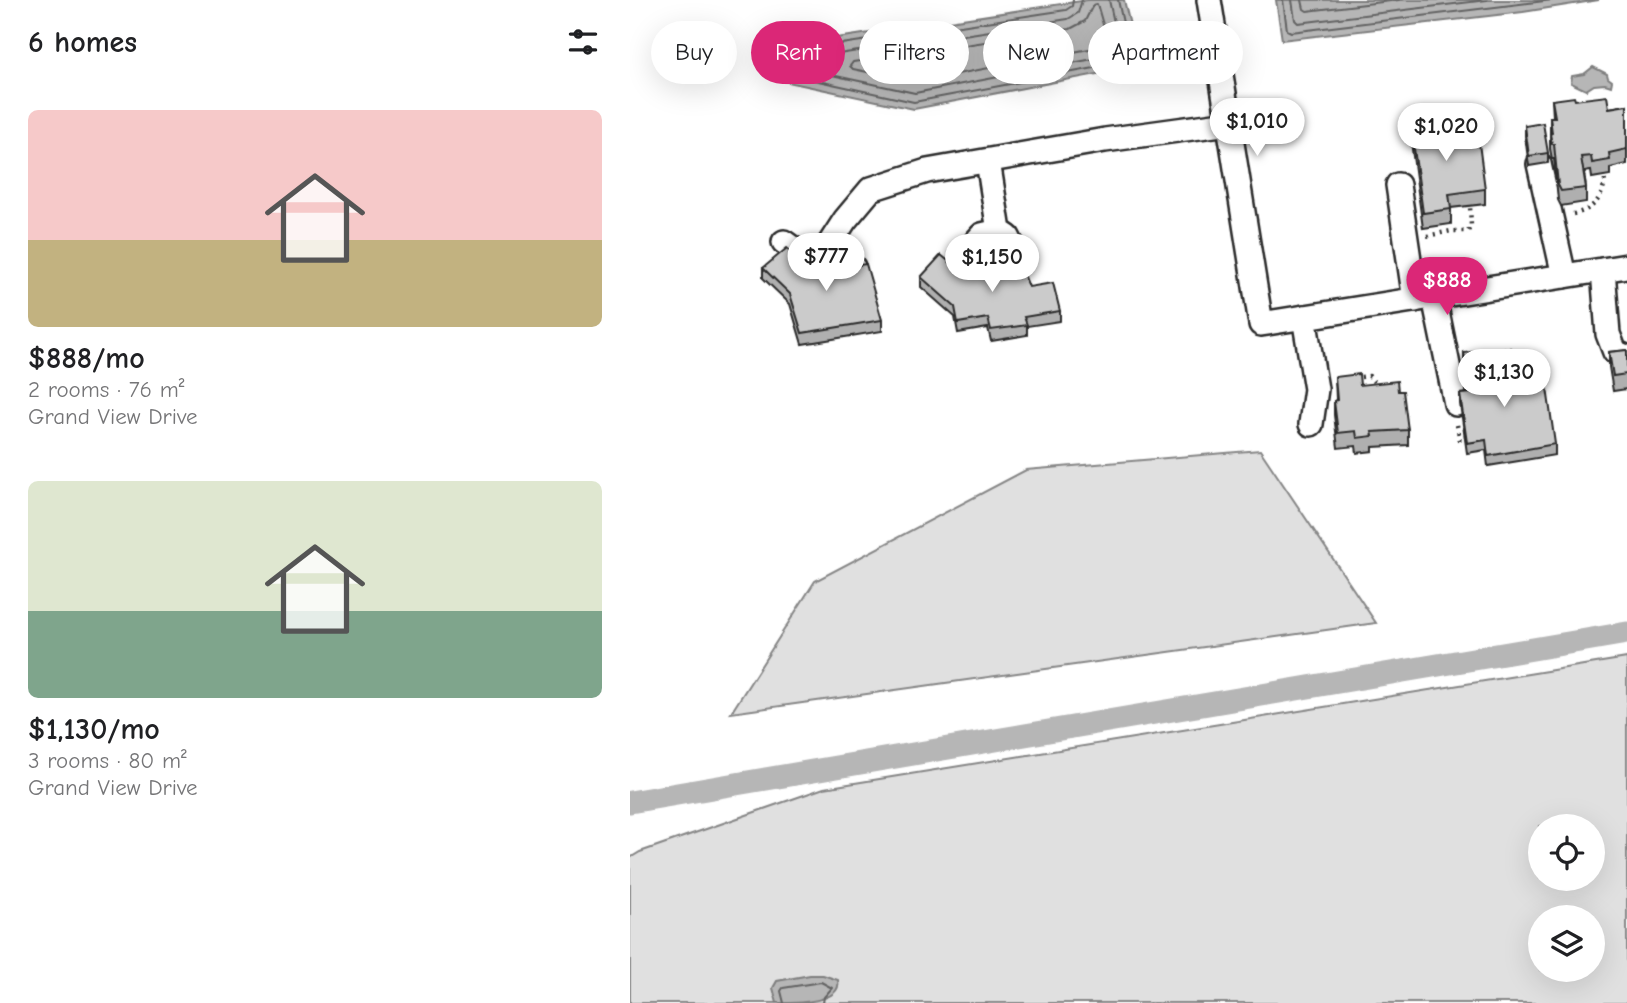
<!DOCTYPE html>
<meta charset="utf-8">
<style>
body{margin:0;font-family:"Comic Neue",sans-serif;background:#f2f2f2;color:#202124;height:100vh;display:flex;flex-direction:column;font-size:26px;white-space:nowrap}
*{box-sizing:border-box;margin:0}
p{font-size:23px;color:#757577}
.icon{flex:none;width:38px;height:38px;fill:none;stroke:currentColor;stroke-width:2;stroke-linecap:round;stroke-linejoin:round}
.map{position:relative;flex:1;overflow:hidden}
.panel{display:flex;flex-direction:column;background:#fff;width:630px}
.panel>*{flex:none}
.top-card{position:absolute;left:21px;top:21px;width:665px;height:63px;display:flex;gap:14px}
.fabs{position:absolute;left:898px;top:814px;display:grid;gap:14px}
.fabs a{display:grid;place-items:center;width:77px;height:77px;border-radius:50%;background:#fff;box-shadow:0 7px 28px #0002;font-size:35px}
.price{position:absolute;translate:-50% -60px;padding:0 16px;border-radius:24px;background:#fff;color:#222;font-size:23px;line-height:46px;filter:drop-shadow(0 2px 4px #0008)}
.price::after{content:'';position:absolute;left:50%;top:42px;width:21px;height:16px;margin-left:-10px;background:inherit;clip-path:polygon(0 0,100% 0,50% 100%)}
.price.active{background:#db2777;color:#fff}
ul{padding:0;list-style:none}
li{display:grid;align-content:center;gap:14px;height:371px;padding:0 28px}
li span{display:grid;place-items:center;height:217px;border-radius:10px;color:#555}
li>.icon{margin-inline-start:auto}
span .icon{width:126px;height:126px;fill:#fffc;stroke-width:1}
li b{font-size:30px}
h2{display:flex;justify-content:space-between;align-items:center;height:84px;padding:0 28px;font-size:30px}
.pill{padding:0 24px;border-radius:32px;background:#fff;box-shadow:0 7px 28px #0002;font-size:24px;line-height:63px}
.pill.active{background:#db2777;color:#fff}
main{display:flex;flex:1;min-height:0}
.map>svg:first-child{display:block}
.green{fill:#e0e0e0;stroke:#868686;stroke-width:2;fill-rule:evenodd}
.water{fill:#b6b6b6;stroke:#7e7e7e;stroke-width:2}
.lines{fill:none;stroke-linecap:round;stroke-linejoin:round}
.shore{stroke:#636363;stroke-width:2}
.canal{stroke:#b6b6b6;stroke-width:23}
.minor-casing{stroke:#2b2b2b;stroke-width:28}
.path{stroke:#2b2b2b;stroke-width:4.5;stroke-dasharray:2 5;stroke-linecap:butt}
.minor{stroke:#fff;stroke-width:23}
.wall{fill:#afafaf;stroke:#2b2b2b;stroke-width:2}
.building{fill:#cbcbcb;stroke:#2b2b2b;stroke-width:2}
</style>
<main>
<section class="panel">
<h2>6 homes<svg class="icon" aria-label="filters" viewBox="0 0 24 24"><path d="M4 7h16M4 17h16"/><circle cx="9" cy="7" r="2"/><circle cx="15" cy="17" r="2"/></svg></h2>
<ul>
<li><span style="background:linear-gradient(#f6c9c9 60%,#c2b280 0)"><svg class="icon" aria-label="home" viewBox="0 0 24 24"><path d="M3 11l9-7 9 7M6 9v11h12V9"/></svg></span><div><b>$888/mo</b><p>2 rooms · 76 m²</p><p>Grand View Drive</p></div></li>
<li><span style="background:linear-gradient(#dfe7d0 60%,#7fa58c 0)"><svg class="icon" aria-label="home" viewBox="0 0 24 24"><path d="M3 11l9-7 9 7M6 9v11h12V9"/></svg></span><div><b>$1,130/mo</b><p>3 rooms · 80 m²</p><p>Grand View Drive</p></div></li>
</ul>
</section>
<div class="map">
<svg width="997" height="1003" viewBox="0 0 997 1003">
<rect width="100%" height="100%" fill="#fff"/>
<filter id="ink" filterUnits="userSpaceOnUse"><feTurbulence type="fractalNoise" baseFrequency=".0143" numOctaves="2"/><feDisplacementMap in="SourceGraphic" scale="14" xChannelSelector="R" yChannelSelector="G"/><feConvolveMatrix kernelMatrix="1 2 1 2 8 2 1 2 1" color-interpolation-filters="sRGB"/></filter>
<g filter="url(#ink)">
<g class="green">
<path d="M630,450L746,623L101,713L185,581L396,470Z"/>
<path d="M997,658V1003H0V858L10,852L194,788ZM910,826H962V878H910ZM910,917H962V970H910Z"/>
</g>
<g class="water">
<path d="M458,0H494L505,46L499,68L284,109L153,81L147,47Z"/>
<path d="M646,0H969L893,12L652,40Z"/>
<path d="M963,67L977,74L978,78L982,81L981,86L975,84L964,85L956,90L941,83L942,76L954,74Z"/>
<path d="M180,975H193L208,980C213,1003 167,1003 147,1003L143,988L147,981Z"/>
</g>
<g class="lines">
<g class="shore">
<path d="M443,0L442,6L436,10L159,52L156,56L159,73L161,75L284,102L491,63L498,46L488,0"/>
<path d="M452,0L448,13L438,19L169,60L166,66L169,68L285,93L484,55L489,45L479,0"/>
<path d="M653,0L657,30L661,32L923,0"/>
<path d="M662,0L665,20L668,23L857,0"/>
<path d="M672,0L674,9L677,11L769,0"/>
<path d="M467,4L478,42L475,46L285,82L223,69L220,66L223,62L440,29L455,21L463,5Z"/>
<path d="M154,1003L151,991L153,988L191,982L202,988L194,997L193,1003"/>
</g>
<path class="canal" d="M0,802L997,633"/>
<defs>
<g id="minor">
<path d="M579,0L631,324L997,266"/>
<path d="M358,161L369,231L378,237L385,251L375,264L354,265L347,256L345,243L352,235L369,231"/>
<path d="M909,164L934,276"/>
<path d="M768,185L785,300"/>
<path d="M154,242L186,265L223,267"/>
<path d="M186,265L215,220L241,189L297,171L475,140L599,123"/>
<path d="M973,270L978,334L985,352L994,356"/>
<path d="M804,297L826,404"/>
<path d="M674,317L686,389L681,424"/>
</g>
</defs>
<use href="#minor" class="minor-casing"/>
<g class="path">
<path d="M943,214C964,210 974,197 975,176"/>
<path d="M797,236L821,231H838L841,226L840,206"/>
<path d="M859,352L880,349L887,388"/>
<path d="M724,378L739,376L748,387"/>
<path d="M827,425L830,441L835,440"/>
</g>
<use href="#minor" class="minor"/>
</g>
<g class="wall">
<path d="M922,100H945L979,108L997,105V164L980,168V175L962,178L961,171L954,172L956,188V202L931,206L928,200L924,159H922L920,149V117H923Z"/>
<path d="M780,120L855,189V204L821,208V224L793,228L780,135Z"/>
<path d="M895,126L918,153V163L899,166L895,136Z"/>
<path d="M133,268L182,271L252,320V331L172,344L160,304L133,278Z"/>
<path d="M291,277H338L399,287L430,311V321L397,326V335L361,341L358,328L328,333L325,317L291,287Z"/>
<path d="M997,350V389L983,391L979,367V352Z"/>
<path d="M834,353L925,444V455L858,466L856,450L837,453L830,404V394L839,393L834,363Z"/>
<path d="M705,377L730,385L768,391L778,430V445L743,447V451L727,453L726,446L708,448L704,415V401L706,400Z"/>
</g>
<g class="building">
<path d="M977,96L979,108L997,105V149L979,153L980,160L962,163L961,156L951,157L956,188L931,191L928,185L924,144H922L920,134L922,133L920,117H925L922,100L944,97L945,100Z"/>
<path d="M803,117L805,133L847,128L855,189L819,194L821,209L793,213L780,120Z"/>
<path d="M913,123L918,153L899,156L895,126Z"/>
<path d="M157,248L182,271L236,264L252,320L172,333L160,294L133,268Z"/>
<path d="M311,255L338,277L357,272V264L374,261L376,267H391L399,287L423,283L430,311L394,317L397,325L361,330L358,318L328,323L325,307L291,277Z"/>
<path d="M863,349L871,391L879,389V385L916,381L925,444L858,456L856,440L837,443L830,394L841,393L834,353Z"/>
<path d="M997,350V374L983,376L979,352Z"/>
<path d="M729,374L730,385L767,381L768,391H773L778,430L742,432L743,436L727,438L726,431L708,433L704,401L707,400L705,377Z"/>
</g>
</g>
</svg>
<div class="fabs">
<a><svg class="icon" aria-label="locate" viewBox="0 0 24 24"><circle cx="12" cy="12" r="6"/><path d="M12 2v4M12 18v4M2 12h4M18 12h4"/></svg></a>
<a><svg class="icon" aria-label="layers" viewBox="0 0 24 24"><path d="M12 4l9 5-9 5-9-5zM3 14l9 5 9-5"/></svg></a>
</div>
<b class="price" style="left:627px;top:158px">$1,010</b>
<b class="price" style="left:816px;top:163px">$1,020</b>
<b class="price" style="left:196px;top:293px">$777</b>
<b class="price" style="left:362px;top:294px">$1,150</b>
<b class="price active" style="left:817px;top:317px">$888</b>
<b class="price" style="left:874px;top:409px">$1,130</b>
<div class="top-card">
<a class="pill">Buy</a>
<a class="pill active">Rent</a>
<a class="pill">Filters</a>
<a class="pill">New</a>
<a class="pill">Apartment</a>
</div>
</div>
</main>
